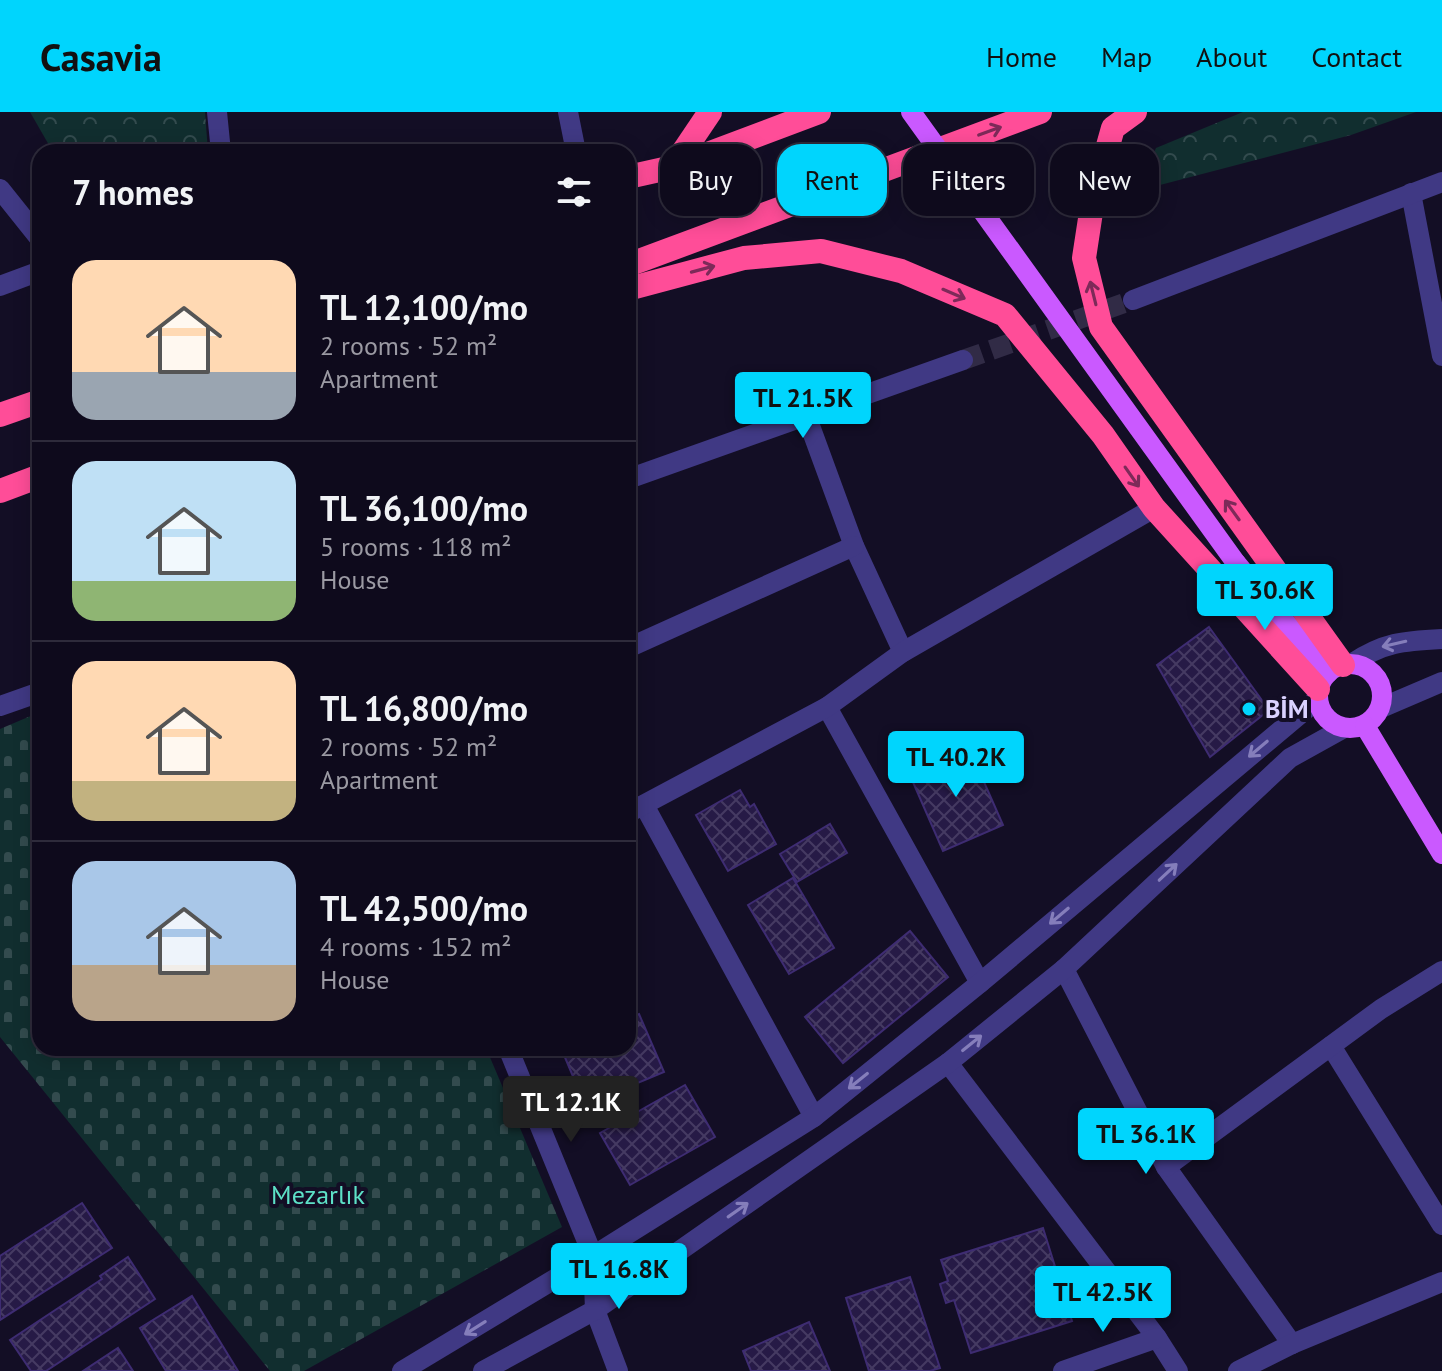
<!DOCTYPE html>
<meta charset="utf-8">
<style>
body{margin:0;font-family:"PT Sans",sans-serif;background:#1c1829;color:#f1f3f6;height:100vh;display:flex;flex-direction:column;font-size:30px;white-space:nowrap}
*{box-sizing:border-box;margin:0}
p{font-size:26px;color:#9b9aa3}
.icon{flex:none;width:44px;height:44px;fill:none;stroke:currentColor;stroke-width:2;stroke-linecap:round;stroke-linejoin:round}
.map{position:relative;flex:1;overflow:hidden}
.details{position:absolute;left:32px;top:32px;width:604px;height:912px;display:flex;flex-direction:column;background:#0e0a1c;border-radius:24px;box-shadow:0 4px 20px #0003,0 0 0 2px #2e2b3b}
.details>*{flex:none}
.hud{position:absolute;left:660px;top:32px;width:662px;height:72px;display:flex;gap:16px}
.price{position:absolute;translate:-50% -68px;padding:0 18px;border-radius:8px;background:#00d5fd;color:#111;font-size:26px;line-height:52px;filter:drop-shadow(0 2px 4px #0008)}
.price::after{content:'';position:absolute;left:50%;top:48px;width:24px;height:18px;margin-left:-12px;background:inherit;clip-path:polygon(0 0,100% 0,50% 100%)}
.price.selected{background:#222;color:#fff}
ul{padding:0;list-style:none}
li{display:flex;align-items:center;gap:24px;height:200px;padding:0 40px}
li+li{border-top:2px solid #2e2b3b}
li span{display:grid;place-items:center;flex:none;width:224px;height:160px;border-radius:24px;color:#555}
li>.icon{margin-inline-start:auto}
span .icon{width:96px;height:96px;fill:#fffc;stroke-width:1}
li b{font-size:34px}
h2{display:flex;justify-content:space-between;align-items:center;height:96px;padding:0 40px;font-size:34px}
.tag{padding:0 28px;border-radius:24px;background:#0e0a1c;box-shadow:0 4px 20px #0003,0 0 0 2px #2e2b3b;font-size:28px;line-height:72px}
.tag.selected{background:#00d5fd;color:#111}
header{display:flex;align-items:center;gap:48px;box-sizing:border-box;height:112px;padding:0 40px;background:#00d5fd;color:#111}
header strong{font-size:38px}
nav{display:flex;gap:44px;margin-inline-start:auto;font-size:28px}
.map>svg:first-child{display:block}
.forest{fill:url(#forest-crowns)}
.cemetery{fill:url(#cemetery-stones)}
.building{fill:url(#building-cross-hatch);stroke:#3e2c72;stroke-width:2}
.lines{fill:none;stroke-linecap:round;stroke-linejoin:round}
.minor-tunnel{stroke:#312b46;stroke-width:20;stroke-dasharray:20 10;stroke-linecap:butt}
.minor{stroke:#403984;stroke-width:20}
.major{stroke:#ca59ff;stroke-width:20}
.highway{stroke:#ff4d98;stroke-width:24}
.major-bridge{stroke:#ca59ff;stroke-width:20}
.oneway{stroke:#7d2a59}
.oneway2{stroke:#857ebb}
.poi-dot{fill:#00d5fd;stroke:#130e25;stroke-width:3}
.labels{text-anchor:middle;stroke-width:8;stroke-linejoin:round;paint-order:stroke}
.poi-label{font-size:26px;font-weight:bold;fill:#dad2ff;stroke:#130e25;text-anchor:start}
.park-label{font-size:26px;fill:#5de0c7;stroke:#130e25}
</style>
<header>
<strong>Casavia</strong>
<nav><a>Home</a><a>Map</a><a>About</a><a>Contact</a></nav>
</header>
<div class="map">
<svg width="1442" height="1259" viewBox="0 0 1442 1259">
<defs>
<pattern id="forest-crowns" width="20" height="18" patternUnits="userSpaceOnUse" patternTransform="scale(2)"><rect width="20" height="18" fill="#112e2f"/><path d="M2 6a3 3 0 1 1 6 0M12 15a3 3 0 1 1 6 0" fill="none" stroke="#334b4e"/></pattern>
<pattern id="cemetery-stones" width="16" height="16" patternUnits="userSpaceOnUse" patternTransform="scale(2)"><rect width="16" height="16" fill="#112e2f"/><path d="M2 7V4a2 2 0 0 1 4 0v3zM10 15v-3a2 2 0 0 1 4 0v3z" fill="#334b4e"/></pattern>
<pattern id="building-cross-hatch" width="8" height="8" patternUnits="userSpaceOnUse" patternTransform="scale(2)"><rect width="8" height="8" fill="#261a46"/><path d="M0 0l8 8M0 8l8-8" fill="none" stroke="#453a62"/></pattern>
</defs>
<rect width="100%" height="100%" fill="#130e25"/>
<g class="forest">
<path d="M30,0H205L208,40H53Z"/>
<path d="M1243,0H1416L1351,23L1137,79L1156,36Z"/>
</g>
<path class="cemetery" d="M40,600V936H486L562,1115L304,1259H270L0,925V617Z"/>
<g class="building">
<path d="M1209,515L1269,598L1210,645L1157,553Z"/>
<path d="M969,636L1003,713L943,739L909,661Z"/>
<path d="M740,678L750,695L754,692L776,732L728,759L696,703Z"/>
<path d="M830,712L847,741L797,770L780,742Z"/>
<path d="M793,766L834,836L789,862L748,793Z"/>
<path d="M910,819L948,865L843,951L805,905Z"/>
<path d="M639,902L664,960L585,993L561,936H628V907Z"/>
<path d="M685,973L715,1025L630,1073L600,1021Z"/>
<path d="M82,1091L112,1136L0,1208V1144Z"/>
<path d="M1043,1116L1072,1209L971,1241L954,1188L946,1191L940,1172L948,1169L941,1148Z"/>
<path d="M128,1145L155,1187L46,1259H31L10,1228L102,1167L100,1164Z"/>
<path d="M910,1165L940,1256L930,1259H869L846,1186Z"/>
<path d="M192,1184L238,1259H166L140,1216Z"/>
<path d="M809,1210L830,1259H751L743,1239Z"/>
<path d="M118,1236L133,1259H83Z"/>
</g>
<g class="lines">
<path class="minor-tunnel" d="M963,248L1133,188"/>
<g class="minor">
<path d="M217,0L221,40"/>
<path d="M568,0L576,40"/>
<path d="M0,77L40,127"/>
<path d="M1411,81L1442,244"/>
<path d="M0,174L40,159"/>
<path d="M1133,188L1442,70"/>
<path d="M806,303L854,434L903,540"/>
<path d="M628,367L963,248"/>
<path d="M628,536L854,434"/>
<path d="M1351,552C1384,530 1403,529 1442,527"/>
<path d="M0,594L40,580"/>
<path d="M827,595L980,871"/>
<path d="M1381,596L1442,570"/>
<path d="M644,693L814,1005"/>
<path d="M628,701L827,595L903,540L1154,396"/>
<path d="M1064,857L1166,1055L1292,1232"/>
<path d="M1331,934L1442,1113"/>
<path d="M508,936L593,1144L595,1198L618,1259"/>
<path d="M948,951L1157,1226L1178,1259"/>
<path d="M1166,1055L1381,897L1442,859"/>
<path d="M402,1259L593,1144L814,1005L980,871L1318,587"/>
<path d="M483,1259L595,1198L948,951L1064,857L1290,646L1344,616"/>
<path d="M1063,1259L1157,1226"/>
<path d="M1238,1259L1292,1232L1442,1170"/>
</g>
<g class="major">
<path d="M1236,451L1328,561"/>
<circle cx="1350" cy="584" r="32"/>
<path d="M1365,614L1442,742"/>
</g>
<g class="highway">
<path d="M1135,0L1113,16L1093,87L1084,146L1101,215L1343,553"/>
<path d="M673,55L710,0"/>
<path d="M628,65L673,55L819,0"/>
<path d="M628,153L1040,0"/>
<path d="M628,177L744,146L821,139L901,159L1005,203L1103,323L1154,396L1318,577"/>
<path d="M0,303L40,289"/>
<path d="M0,379L40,364"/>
</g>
<path class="major-bridge" d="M911,0L1236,451"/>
</g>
<defs><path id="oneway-shaft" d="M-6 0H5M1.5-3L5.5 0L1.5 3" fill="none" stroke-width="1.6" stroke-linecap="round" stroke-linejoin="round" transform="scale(2)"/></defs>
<g class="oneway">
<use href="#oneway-shaft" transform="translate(990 19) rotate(-20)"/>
<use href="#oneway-shaft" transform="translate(703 157) rotate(-15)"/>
<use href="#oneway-shaft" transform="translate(1093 181) rotate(-104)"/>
<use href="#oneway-shaft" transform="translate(954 182) rotate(23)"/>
<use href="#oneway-shaft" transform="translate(1132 365) rotate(55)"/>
<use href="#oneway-shaft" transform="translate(1232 398) rotate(-126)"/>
</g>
<g class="oneway2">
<use href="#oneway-shaft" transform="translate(1394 532) rotate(167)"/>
<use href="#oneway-shaft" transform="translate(1258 637) rotate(140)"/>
<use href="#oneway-shaft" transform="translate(1168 760) rotate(-43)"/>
<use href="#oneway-shaft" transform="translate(1059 804) rotate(140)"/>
<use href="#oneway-shaft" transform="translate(972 931) rotate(-39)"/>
<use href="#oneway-shaft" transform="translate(858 969) rotate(141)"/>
<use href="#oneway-shaft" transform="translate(738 1098) rotate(-35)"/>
<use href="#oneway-shaft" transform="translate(475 1216) rotate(148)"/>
</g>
<circle class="poi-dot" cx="1249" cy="597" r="8"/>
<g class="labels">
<g class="poi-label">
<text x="1265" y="606">BİM</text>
</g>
<g class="park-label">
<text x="318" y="1092">Mezarlık</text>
</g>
</g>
</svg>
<b class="price" style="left:803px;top:328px">TL 21.5K</b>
<b class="price" style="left:1265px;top:520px">TL 30.6K</b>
<b class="price" style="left:956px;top:687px">TL 40.2K</b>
<b class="price selected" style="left:571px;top:1032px">TL 12.1K</b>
<b class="price" style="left:1146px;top:1064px">TL 36.1K</b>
<b class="price" style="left:619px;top:1199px">TL 16.8K</b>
<b class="price" style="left:1103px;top:1222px">TL 42.5K</b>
<div class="hud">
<a class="tag">Buy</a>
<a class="tag selected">Rent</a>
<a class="tag">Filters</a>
<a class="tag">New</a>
</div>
<section class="details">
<h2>7 homes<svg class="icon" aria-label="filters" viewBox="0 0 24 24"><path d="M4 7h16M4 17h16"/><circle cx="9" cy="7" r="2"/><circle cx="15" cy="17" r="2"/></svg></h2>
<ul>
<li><span style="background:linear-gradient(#ffd9b3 70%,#9aa5b1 0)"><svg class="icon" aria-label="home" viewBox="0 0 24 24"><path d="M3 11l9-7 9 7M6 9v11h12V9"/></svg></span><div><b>TL 12,100/mo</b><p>2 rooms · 52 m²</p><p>Apartment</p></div></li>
<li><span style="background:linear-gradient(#bfe0f5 75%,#8fb573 0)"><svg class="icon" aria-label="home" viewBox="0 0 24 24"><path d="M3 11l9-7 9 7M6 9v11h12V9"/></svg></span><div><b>TL 36,100/mo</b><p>5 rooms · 118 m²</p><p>House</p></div></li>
<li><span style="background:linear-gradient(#ffd9b3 75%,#c2b280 0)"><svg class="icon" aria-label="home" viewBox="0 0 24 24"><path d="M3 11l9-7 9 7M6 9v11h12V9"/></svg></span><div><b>TL 16,800/mo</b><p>2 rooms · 52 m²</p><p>Apartment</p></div></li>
<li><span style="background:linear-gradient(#a9c7e8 65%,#b9a48a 0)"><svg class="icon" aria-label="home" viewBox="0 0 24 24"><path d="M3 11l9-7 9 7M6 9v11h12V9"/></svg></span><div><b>TL 42,500/mo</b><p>4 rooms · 152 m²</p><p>House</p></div></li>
</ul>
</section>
</div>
